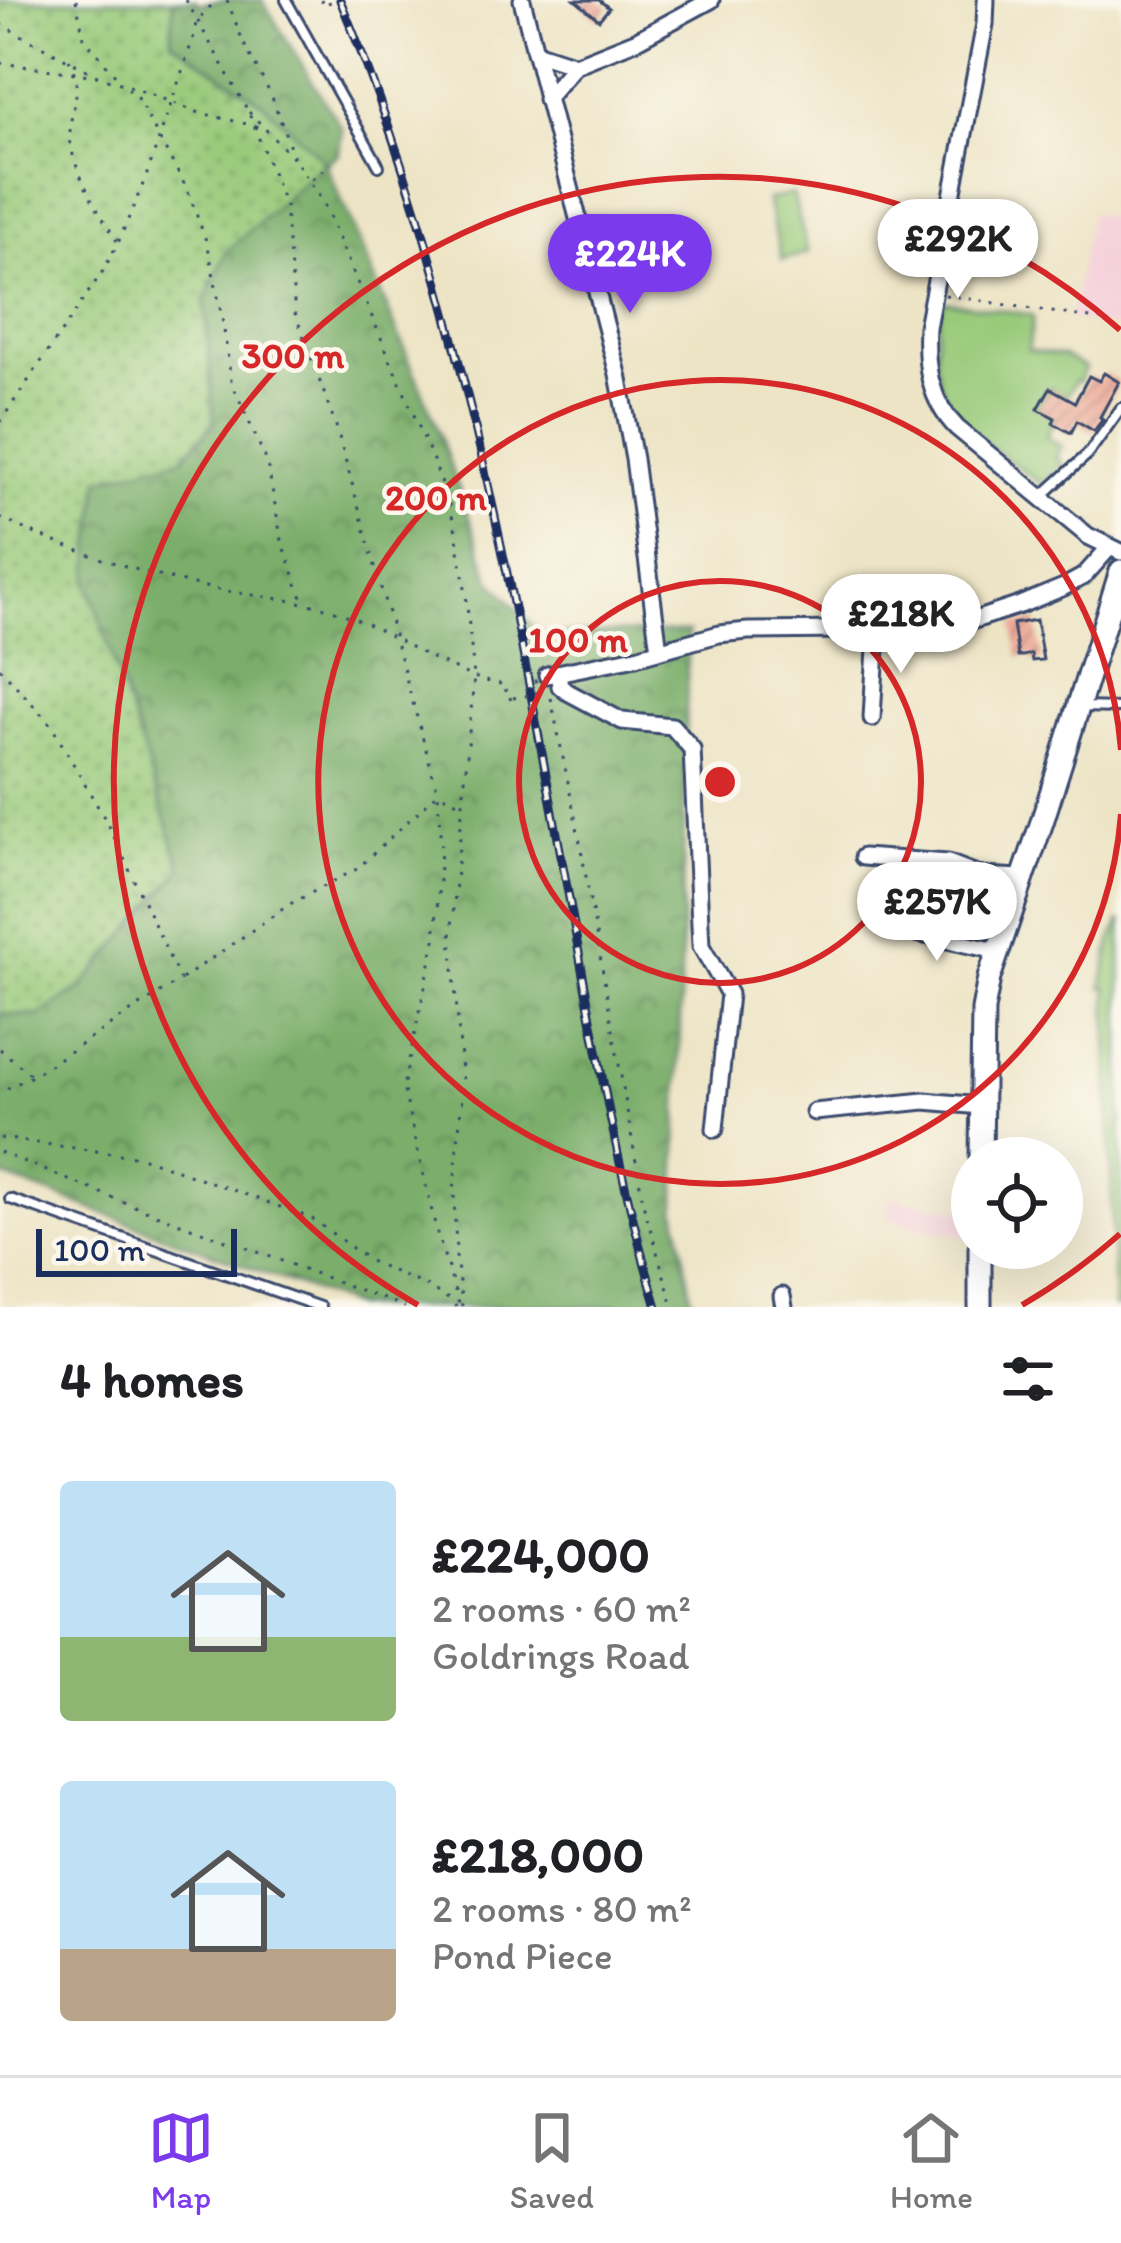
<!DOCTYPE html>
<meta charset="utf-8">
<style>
body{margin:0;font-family:Itim,sans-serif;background:#f2f2f2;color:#202124;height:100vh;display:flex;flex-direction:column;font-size:45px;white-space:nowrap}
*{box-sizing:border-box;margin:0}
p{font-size:39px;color:#757577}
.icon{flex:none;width:66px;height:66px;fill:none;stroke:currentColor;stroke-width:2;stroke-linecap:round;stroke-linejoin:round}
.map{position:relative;height:1307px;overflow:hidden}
.drawer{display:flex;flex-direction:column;background:#fff;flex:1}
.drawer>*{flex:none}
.buttons{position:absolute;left:951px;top:1137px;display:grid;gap:24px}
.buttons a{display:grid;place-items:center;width:132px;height:132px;border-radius:50%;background:#fff;box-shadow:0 12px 48px #0002;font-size:60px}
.scale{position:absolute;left:36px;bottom:30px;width:201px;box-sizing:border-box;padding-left:12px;border:6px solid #1b2f5e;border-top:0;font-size:33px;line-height:42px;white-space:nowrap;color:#1b2f5e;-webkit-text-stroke:9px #fbf7ec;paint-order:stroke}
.price{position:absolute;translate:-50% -102px;padding:0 27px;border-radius:42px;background:#fff;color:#222;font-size:39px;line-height:78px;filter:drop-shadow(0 3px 6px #0008)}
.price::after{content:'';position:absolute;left:50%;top:72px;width:36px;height:27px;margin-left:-18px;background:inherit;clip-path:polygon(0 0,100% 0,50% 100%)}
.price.current{background:#7c3aed;color:#fff}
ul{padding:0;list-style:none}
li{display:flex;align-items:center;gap:36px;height:300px;padding:0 60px}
li span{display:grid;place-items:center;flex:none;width:336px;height:240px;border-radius:12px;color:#555}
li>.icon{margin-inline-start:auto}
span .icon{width:144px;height:144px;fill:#fffc;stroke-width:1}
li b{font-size:51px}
h2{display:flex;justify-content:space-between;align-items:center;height:144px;padding:0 60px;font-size:51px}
.menu{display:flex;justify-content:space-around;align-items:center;height:168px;border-top:3px solid #e0e0e0;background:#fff;font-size:33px;color:#757577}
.menu a{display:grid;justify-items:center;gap:6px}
.menu .current{color:#7c3aed}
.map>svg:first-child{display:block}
.built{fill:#f5cfda}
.grass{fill:url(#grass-dots);stroke:#5a7c6c;stroke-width:3}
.forest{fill:url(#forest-crowns);stroke:#4a6e64;stroke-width:3}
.park{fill:#99ca7a;stroke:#5a7c6c;stroke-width:3}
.building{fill:url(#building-hatch)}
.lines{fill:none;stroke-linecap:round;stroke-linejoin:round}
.lane-casing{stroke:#3a4a6d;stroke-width:14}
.street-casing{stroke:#3a4a6d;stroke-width:21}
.secondary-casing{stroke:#3a4a6d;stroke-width:27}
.path{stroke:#3a4a6d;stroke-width:3;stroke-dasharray:3 9;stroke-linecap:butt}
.lane{stroke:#fff;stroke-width:8}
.street{stroke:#fff;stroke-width:15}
.secondary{stroke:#fff;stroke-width:21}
.rail-casing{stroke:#1b2f5e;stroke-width:9}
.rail{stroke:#fbf7ec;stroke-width:4.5;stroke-dasharray:14;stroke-linecap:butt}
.path-bridge{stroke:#3a4a6d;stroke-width:3;stroke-dasharray:3 9;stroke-linecap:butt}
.ring{fill:none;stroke:#d62828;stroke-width:6}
.centre{fill:#d62828;stroke:#fbf7ec;stroke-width:6}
.ring-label{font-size:36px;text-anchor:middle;font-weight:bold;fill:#d62828;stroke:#fbf7ec;stroke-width:9;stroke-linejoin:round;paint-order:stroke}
</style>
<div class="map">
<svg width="1121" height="1307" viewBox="0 0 1121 1307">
<defs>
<pattern id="grass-dots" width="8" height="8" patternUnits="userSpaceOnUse" patternTransform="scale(3)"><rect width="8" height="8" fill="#99ca7a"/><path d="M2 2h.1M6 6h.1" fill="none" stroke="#7ca467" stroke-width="1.8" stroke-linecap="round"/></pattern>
<pattern id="forest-crowns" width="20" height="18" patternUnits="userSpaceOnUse" patternTransform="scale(3)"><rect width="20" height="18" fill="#7aae6a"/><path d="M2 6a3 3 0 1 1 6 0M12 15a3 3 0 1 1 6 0" fill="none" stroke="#638e5a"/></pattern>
<pattern id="building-hatch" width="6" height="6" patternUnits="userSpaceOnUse" patternTransform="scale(3)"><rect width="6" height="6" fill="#eda794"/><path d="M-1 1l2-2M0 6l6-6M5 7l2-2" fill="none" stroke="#bf887c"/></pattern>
</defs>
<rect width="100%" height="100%" fill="#fbf7ec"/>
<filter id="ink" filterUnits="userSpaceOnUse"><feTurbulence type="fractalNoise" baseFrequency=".00833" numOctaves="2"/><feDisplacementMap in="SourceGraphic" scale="24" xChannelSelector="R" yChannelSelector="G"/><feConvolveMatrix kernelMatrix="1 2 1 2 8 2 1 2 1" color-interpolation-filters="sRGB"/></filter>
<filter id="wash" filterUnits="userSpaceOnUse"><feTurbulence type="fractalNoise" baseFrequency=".004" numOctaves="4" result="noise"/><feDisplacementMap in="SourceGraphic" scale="48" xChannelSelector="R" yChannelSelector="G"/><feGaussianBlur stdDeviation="2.7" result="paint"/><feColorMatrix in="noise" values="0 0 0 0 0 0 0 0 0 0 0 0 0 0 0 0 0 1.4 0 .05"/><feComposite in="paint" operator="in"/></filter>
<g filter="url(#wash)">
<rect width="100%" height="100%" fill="#ede4c5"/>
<g class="built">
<path d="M1090,213L1121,219V328L1070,319Z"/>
<path d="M890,1197L970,1212V1238L889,1220Z"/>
</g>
<path class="grass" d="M0,0H173L172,41L264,104L325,161L227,252L205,301L214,423L183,458L88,582L182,869L80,989L38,1016L0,1014Z"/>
<path class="forest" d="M173,0H195L198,4L226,0H262L342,129L339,153L326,164L434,419L491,580L540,634L688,632L676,1208L693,1307H356L0,1175V1014L38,1016L80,989L182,869L88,582L100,479L183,458L214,424L205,301L226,252L325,162L264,104L171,41Z"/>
<g class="park">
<path d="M793,194L808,253L782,260L767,200Z"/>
<path d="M944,301L1031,315L1033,318L1028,350L1063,356L1085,368L1079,382L1075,381L1066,397L1050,388L1038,408L1055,418L1046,437L1062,446L1056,456L1063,464L1041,484C994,448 931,415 936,347C937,331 937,316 944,301Z"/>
<path d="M1121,919V1307H1114L1107,988L1102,987L1111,942Z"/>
</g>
<g id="blocks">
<g class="building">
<path d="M575,0H599L609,8L599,20Z"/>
<path d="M1104,373L1119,382L1100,417L1103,419L1094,431L1077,421L1071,433L1053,423L1055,418L1038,409L1050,388L1075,402L1089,376L1099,381Z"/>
<path d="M1036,620L1043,660L1032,661L1031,654L1018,657L1013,624Z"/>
</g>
</g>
</g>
<g filter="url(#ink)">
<use href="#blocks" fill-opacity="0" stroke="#3a4a6d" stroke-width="3"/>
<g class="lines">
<defs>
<g id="lane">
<path d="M286,0L379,166"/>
<path d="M1042,496L1088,454L1121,408"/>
<path d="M1079,707L1121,708"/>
<path d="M10,1199L320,1307"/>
</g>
<g id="street">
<path d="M522,0L618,374L634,459L659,650"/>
<path d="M986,0L985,24L927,327C925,365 929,400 957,428L1088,536L1121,552"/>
<path d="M535,52L575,65"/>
<path d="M546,99L575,65L635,41L711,0"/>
<path d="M558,673L560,686L566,691L622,721L672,726L692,749L701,946L729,994L715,1129"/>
<path d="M547,675L636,657L719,634L748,631L947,629L1020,605L1064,587L1084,576L1109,548"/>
<path d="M872,718L877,630"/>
<path d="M863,857L948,863L982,876L1022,878"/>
<path d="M889,927L997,951"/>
<path d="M814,1112L925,1101L981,1106"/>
<path d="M782,1296L784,1307"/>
</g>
<g id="secondary">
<path d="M981,1158L983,1010L989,978L1043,819L1121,571"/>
<path d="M980,1307V1248"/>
</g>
</defs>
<use href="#lane" class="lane-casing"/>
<use href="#street" class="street-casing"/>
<use href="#secondary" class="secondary-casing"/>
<g class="path">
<path d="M76,0L84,38L121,82"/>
<path d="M186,0L248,111L285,205L295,313L336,426L438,793L441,850L435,941L403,1087L437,1233L460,1307"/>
<path d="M227,0L244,44L272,97L294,158"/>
<path d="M321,0L323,5L328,3"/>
<path d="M0,24L96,75"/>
<path d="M69,59C85,94 70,102 70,135C70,167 100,214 117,241"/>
<path d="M0,63L97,76L123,84L137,98L187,189L208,246L223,323L231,381L267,462L281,537L303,601"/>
<path d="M129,86L197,112L263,128"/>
<path d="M249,112L296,161L323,202L431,455L448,500L456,531L466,595L474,677L451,938L463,1084L454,1190L456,1256L462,1306"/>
<path d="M312,179L331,164"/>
<path d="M945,295L1109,321"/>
<path d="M0,422L103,271L118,243L146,177L193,39L196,23L216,0"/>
<path d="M0,518C66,549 138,573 210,588C258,598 307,598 354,618C393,634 465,683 505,684L507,699L513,698"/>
<path d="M0,668L51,725L109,826L180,980L32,1076L0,1092"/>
<path d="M551,698L579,837L644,1207L673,1307"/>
<path d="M182,979L290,904L357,869L438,793L462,804"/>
<path d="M0,1049L31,1075"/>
<path d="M0,1138L141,1157L311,1218L370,1261L428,1287L452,1301L456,1307"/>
<path d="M0,1152L113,1198L405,1307"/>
</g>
<use href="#lane" class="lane"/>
<use href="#street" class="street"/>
<use href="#secondary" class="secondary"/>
<defs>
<path id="rail" d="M340,0C461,287 512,594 569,898C594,1035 617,1173 657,1307"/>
</defs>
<use href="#rail" class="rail-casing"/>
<use href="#rail" class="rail"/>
<g class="path-bridge">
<path d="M328,3L335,0"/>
<path d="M513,698L537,694L535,679L547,677"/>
</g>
</g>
</g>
<g class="ring">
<circle cx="720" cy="782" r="201"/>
<path d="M1121 814A402 402 0 1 1 1121 750"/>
<path d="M1120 1234A604 604 0 0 1 1022 1305M418 1305A604 604 0 1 1 1120 330"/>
</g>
<circle cx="720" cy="782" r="18" class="centre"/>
<g class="ring-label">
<text x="293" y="368">300 m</text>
<text x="436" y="510">200 m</text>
<text x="578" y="652">100 m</text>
</g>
</svg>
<div class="buttons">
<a><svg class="icon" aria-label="locate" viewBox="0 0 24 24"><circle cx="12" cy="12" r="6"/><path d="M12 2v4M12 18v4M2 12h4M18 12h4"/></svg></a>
</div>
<div class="scale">100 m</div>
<b class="price" style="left:958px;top:301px">£292K</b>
<b class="price current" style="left:630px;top:316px">£224K</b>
<b class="price" style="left:901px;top:676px">£218K</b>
<b class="price" style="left:937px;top:964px">£257K</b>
</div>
<section class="drawer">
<h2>4 homes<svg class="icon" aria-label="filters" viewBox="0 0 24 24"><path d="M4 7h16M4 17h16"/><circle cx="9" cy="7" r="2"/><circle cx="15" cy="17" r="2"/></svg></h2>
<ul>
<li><span style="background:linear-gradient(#bfe0f5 65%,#8fb573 0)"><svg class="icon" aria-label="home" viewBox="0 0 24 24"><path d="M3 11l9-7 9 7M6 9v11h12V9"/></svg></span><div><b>£224,000</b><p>2 rooms · 60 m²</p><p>Goldrings Road</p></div></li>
<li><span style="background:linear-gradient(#bfe0f5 70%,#b9a48a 0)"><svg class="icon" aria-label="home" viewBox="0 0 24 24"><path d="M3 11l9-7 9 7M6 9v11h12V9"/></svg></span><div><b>£218,000</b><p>2 rooms · 80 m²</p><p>Pond Piece</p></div></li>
</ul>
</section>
<nav class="menu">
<a class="current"><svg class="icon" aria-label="map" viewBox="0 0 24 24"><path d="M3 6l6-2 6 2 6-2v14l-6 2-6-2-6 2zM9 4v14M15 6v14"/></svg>Map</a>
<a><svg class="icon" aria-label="saved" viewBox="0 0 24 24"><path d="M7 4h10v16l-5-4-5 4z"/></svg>Saved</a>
<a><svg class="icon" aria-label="home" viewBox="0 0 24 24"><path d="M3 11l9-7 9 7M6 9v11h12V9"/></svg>Home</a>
</nav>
